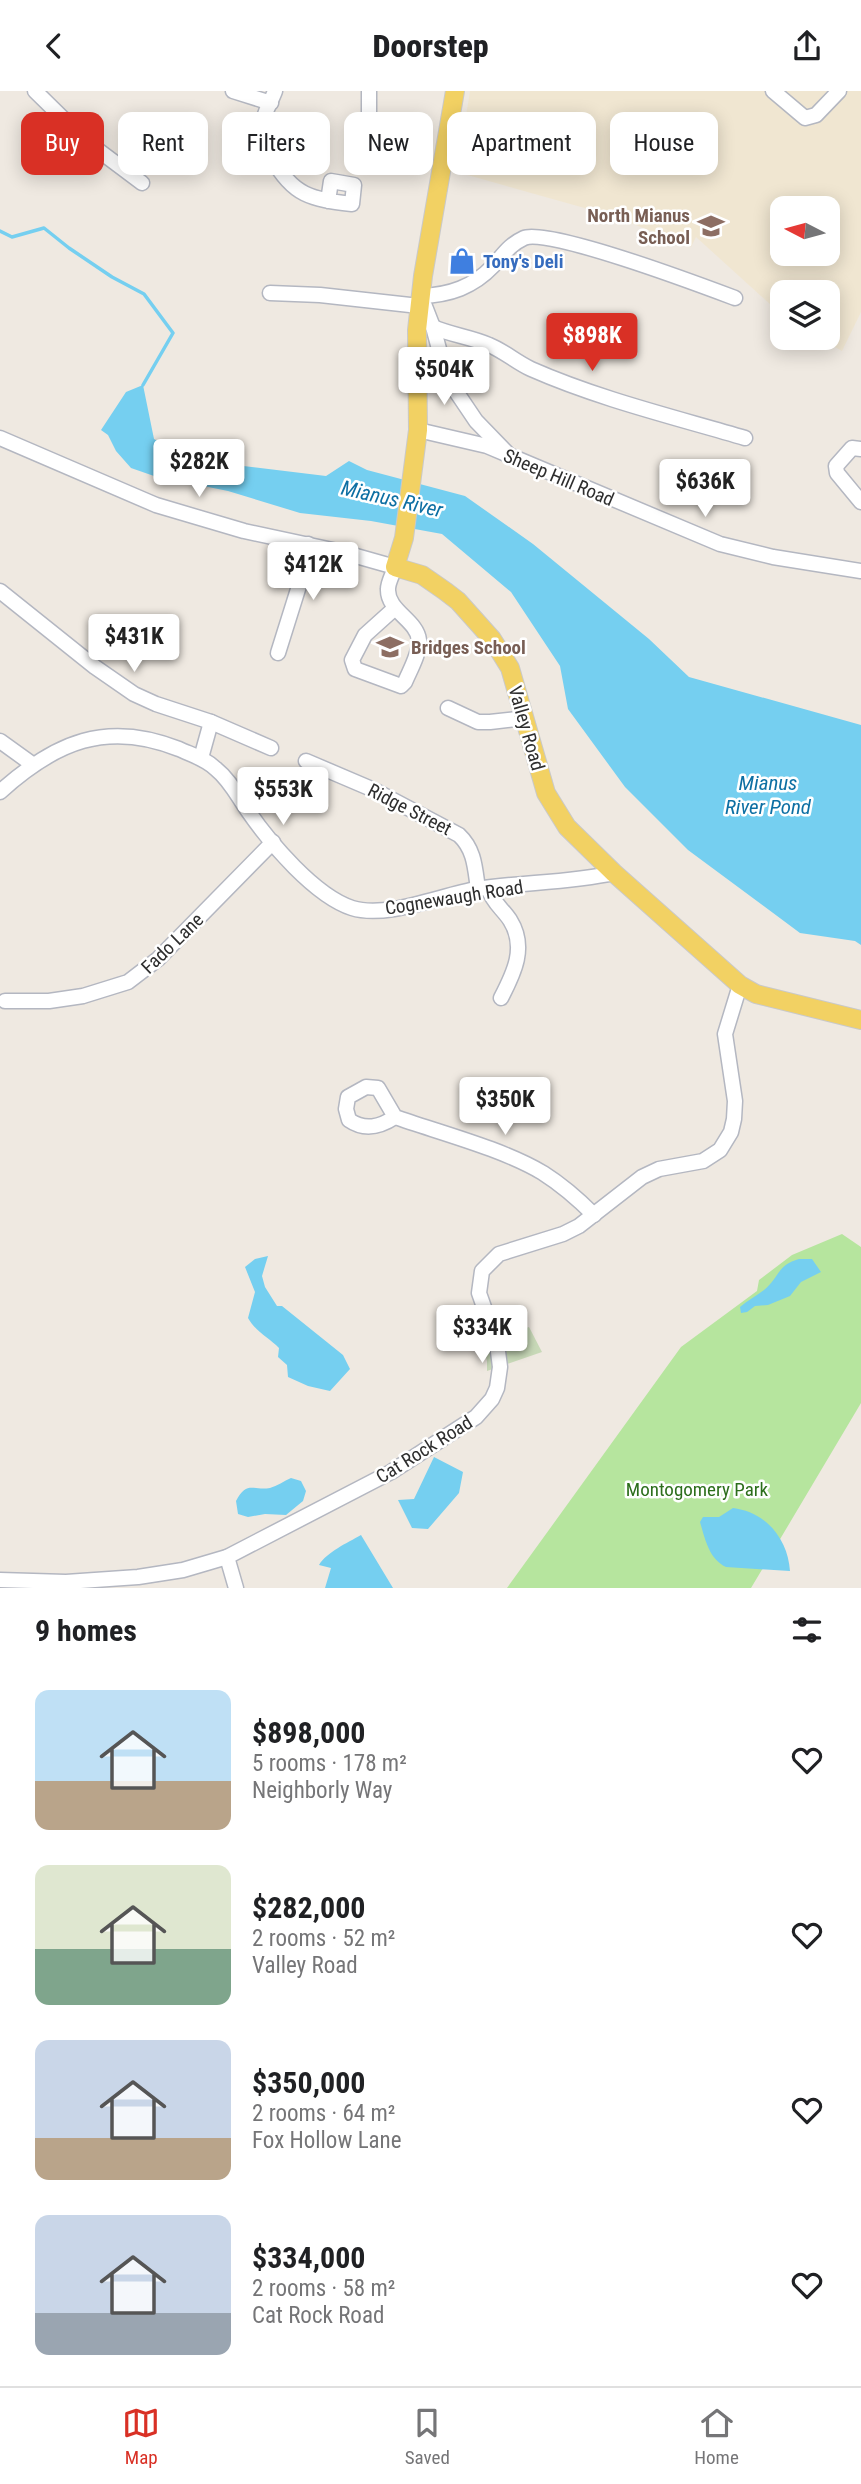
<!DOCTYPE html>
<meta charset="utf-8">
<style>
body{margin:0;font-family:"Roboto Condensed",sans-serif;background:#f2f2f2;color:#202124;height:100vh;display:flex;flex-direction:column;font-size:26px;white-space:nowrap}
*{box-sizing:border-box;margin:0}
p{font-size:23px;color:#757577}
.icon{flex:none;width:38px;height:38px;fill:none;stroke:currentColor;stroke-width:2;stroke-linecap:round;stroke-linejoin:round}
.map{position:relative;height:1497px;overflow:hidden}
.side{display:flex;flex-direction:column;background:#fff;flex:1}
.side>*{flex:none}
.top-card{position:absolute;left:21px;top:21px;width:819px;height:63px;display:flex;gap:14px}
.needle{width:46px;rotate:276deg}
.tools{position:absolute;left:770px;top:105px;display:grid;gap:14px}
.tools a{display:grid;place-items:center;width:70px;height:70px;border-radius:14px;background:#fff;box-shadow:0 4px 18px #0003;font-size:35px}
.price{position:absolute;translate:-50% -60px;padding:0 16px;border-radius:7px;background:#fff;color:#222;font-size:23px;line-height:46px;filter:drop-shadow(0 2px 4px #0008)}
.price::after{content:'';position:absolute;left:50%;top:42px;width:21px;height:16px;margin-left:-10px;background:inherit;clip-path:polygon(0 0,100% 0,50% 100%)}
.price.selected{background:#d93025;color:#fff}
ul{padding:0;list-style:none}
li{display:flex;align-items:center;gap:21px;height:175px;padding:0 35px}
li span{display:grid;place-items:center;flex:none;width:196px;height:140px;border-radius:14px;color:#555}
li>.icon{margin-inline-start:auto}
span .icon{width:84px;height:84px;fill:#fffc;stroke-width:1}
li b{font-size:30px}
h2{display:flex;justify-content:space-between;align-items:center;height:84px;padding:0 35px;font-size:30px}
.tag{padding:0 24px;border-radius:14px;background:#fff;box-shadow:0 4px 18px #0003;font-size:24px;line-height:63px}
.tag.selected{background:#d93025;color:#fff}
header{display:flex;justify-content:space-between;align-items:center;height:91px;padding:0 35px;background:#fff;font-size:32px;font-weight:800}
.tab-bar{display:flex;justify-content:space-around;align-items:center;height:98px;border-top:2px solid #e0e0e0;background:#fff;font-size:19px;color:#757577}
.tab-bar a{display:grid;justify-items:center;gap:4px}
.tab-bar .selected{color:#d93025}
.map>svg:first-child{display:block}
.education{fill:#f0e6d1;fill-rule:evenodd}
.green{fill:#b6e59e}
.cemetery{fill:#c8d9b8}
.water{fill:#75cff0}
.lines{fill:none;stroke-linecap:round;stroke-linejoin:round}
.stream{stroke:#75cff0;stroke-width:3.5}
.minor-casing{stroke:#b4b7c1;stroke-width:17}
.major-casing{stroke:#c9c9c9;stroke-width:20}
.minor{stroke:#fff;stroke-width:14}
.major{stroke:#f2d163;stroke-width:18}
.labels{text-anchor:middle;stroke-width:5;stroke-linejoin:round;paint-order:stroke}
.education-label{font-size:19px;font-weight:bold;fill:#785e54;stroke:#fff;text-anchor:end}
.shop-label{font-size:19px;font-weight:bold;fill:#366cbe;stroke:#fff;text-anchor:start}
.street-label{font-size:19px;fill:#2e2e2e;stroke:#fff}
.park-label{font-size:19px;fill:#2c6e1b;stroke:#fff}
.water-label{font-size:21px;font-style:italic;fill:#0d6fa3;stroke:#fff}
</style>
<header><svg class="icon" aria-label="back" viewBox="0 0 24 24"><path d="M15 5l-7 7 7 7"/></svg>Doorstep<svg class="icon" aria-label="share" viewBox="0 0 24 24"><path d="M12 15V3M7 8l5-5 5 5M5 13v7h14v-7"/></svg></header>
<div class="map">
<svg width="861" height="1497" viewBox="0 0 861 1497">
<rect width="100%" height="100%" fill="#efe9e1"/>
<path class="education" d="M470,0H861V221L842,260L819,247H828V201H782V224L696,146L691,156L613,125L457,81ZM782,117H828V163H782Z"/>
<path class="green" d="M842,1143L861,1156V1312L751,1497H507L681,1256L757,1200L759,1189L792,1164Z"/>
<path class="cemetery" d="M529,1236L542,1261L487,1280V1270L482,1253Z"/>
<g class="water">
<path d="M143,294L154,348L193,369L326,385L349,370L367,379L465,405L533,453L649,548L689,586L861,634V854L855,850L800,842L688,759L625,696L568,618L560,575L511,501L442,443L371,430L300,422L228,400L154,385L131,377L116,360L108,344L101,339L126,301Z"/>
<path d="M268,1165L262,1185L265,1196L277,1215H282L343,1264L350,1278L330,1300L308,1295L288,1286L287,1274L278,1266L279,1257C269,1247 255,1240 248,1227L255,1201L245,1176L255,1168Z"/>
<path d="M799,1168H812L821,1181L801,1191L790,1205L768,1214L755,1215L747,1221L741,1222L740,1216C748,1209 756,1205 764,1199C779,1187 777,1174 799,1168Z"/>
<path d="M434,1366L463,1381L459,1402L428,1438L412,1437L398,1409L414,1408Z"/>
<path d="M291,1387L301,1390L306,1400L303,1410L286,1424L265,1423L248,1426L238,1423L236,1410C247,1389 253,1400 270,1397C277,1395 284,1390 291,1387Z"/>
<path d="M733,1417C766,1421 788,1448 790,1480L726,1476C709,1468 705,1448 700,1431L703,1426H719Z"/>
<path d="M361,1444L393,1497H325L331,1477L319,1474C327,1461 347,1452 361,1444Z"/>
</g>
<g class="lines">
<path class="stream" d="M0,140L12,146L44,137L69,157L112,186L144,203L173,242L143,294"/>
<defs>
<g id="minor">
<path d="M35,0L86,50L142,92"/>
<path d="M233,0L271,12"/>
<path d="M275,0C271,11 262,25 262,36C261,47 267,58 272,67C293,105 311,108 352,113L354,94L331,90L328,110"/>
<path d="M773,0L805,27L816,24L839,0"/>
<path d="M369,32V0"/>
<path d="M270,202L320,204L419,215"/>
<path d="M433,236C451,244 471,246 489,254C504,260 516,271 531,278C599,308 674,326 745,347"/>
<path d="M418,339L487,355L720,453L773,466L861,480"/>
<path d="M0,347L156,414L244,440L342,461L395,476C393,483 388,491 388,498C387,520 417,529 419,549C420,562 410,579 405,591L401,595L355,578L352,569L365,544L395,517"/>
<path d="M861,358L852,357L836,375L837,382L861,411"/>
<path d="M510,365L476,330L447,287L433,236L421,205C450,204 473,196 493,175C504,163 509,154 524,147C547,136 703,195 735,207"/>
<path d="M0,500L95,576L134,603L156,613L211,631L271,657"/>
<path d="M278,562L304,479L308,453"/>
<path d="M448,617L478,631H490L525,627"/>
<path d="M0,650L32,673"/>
<path d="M201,667L211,631"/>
<path d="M306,670L374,699L459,744C475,759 475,778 478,798"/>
<path d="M0,701C55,651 107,629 179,658C192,664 206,668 216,678C230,689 238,706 248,720C270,752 315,805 352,817C387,828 441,804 477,798C523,791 569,792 614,782"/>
<path d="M488,797C493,812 502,817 510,829C527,856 514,882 501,907"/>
<path d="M5,910H49L83,905L128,891L158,868L273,751"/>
<path d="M395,1026L378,997L366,996L348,1006L346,1018L349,1029C365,1040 380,1036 395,1026C441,1042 503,1058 543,1082C562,1094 579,1109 594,1124"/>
<path d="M227,1466L236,1497"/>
<path d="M0,1489L66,1491L138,1486L183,1479L227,1466L391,1381L476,1326L492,1308L497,1297L500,1276L497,1253L479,1202L482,1180L499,1163L563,1143L579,1135L642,1086L659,1078L703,1070L720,1059L731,1041L734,1028L735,1010L725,943L740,894"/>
</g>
<path id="major" d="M455,0L423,185L417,239L418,339L404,447L395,476L422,484L445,500L458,510L492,548L510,577L546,702L567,736L614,782L740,894L756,903L861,929"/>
</defs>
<use href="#minor" class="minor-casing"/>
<use href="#major" class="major-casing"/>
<use href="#minor" class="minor"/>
<use href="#major" class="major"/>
</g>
<defs>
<symbol id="school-bare" viewBox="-9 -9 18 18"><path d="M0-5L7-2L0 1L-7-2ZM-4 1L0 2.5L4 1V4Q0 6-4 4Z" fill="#8d6e63" stroke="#fff" stroke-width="2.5" paint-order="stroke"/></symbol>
<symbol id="shop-bare" viewBox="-9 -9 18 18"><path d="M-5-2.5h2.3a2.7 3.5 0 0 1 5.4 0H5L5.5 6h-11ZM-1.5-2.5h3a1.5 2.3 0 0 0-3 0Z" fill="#3f7fe0" stroke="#fff" stroke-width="2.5" paint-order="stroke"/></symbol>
</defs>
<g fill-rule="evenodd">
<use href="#school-bare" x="692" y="116" width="38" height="38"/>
<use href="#shop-bare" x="443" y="151" width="38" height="38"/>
<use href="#school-bare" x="371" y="537" width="38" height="38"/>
</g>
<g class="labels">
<g class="education-label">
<text x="690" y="131">North Mianus<tspan x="690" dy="22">School</tspan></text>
<text x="411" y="563" text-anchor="start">Bridges School</text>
</g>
<g class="shop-label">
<text x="483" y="177">Tony's Deli</text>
</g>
<g class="street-label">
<text transform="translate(559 386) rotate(23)" y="7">Sheep Hill Road</text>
<text transform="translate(527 637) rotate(74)" y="7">Valley Road</text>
<text transform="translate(410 718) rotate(27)" y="7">Ridge Street</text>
<text transform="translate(454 806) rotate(-9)" y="7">Cognewaugh Road</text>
<text transform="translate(172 852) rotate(-44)" y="7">Fado Lane</text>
<text transform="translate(424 1358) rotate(-32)" y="7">Cat Rock Road</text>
</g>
<g class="park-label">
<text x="697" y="1405">Montogomery Park</text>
</g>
<g class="water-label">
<text transform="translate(392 408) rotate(13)" y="7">Mianus River</text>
<text x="768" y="699">Mianus<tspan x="768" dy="24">River Pond</tspan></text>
</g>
</g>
</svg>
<div class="tools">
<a><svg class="needle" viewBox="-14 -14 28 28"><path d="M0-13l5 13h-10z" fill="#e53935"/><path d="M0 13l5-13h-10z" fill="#757577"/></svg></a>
<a><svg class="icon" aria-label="layers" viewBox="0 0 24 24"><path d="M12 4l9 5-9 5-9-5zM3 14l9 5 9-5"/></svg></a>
</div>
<b class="price selected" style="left:592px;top:282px">$898K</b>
<b class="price" style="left:444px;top:316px">$504K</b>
<b class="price" style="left:199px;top:408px">$282K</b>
<b class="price" style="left:705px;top:428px">$636K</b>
<b class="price" style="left:313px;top:511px">$412K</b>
<b class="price" style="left:134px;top:583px">$431K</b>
<b class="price" style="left:283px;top:736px">$553K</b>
<b class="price" style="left:505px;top:1046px">$350K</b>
<b class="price" style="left:482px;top:1274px">$334K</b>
<div class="top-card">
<a class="tag selected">Buy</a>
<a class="tag">Rent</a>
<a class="tag">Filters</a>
<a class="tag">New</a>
<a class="tag">Apartment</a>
<a class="tag">House</a>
</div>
</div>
<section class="side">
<h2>9 homes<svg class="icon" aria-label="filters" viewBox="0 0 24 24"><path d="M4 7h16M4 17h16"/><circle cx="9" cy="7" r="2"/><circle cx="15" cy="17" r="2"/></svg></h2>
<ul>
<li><span style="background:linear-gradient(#bfe0f5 65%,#b9a48a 0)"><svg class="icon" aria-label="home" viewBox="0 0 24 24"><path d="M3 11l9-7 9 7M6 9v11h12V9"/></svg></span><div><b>$898,000</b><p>5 rooms · 178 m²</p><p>Neighborly Way</p></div><svg class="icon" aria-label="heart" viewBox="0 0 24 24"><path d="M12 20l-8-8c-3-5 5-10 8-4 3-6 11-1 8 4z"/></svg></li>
<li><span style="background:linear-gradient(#dfe7d0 60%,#7fa58c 0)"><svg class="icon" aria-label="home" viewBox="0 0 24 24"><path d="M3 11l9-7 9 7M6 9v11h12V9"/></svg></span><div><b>$282,000</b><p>2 rooms · 52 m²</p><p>Valley Road</p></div><svg class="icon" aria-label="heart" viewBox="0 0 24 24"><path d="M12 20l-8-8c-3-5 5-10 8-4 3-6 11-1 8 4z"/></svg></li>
<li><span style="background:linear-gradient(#c9d6e8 70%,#b9a48a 0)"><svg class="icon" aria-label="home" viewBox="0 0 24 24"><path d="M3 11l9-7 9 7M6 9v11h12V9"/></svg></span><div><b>$350,000</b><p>2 rooms · 64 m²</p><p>Fox Hollow Lane</p></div><svg class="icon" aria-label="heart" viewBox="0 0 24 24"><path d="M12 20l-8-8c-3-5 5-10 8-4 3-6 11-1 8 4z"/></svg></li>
<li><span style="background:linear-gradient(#c9d6e8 70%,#9aa5b1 0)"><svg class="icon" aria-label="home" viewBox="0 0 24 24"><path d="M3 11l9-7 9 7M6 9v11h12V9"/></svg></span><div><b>$334,000</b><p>2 rooms · 58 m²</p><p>Cat Rock Road</p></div><svg class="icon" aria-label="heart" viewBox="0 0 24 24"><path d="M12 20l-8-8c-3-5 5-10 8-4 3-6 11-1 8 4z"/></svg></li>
</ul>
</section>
<nav class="tab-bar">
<a class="selected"><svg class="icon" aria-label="map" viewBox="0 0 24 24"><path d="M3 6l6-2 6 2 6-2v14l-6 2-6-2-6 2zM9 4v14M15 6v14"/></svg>Map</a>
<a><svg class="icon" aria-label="saved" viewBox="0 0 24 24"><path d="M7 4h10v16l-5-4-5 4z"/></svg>Saved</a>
<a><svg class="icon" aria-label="home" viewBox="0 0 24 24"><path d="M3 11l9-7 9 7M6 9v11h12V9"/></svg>Home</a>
</nav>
